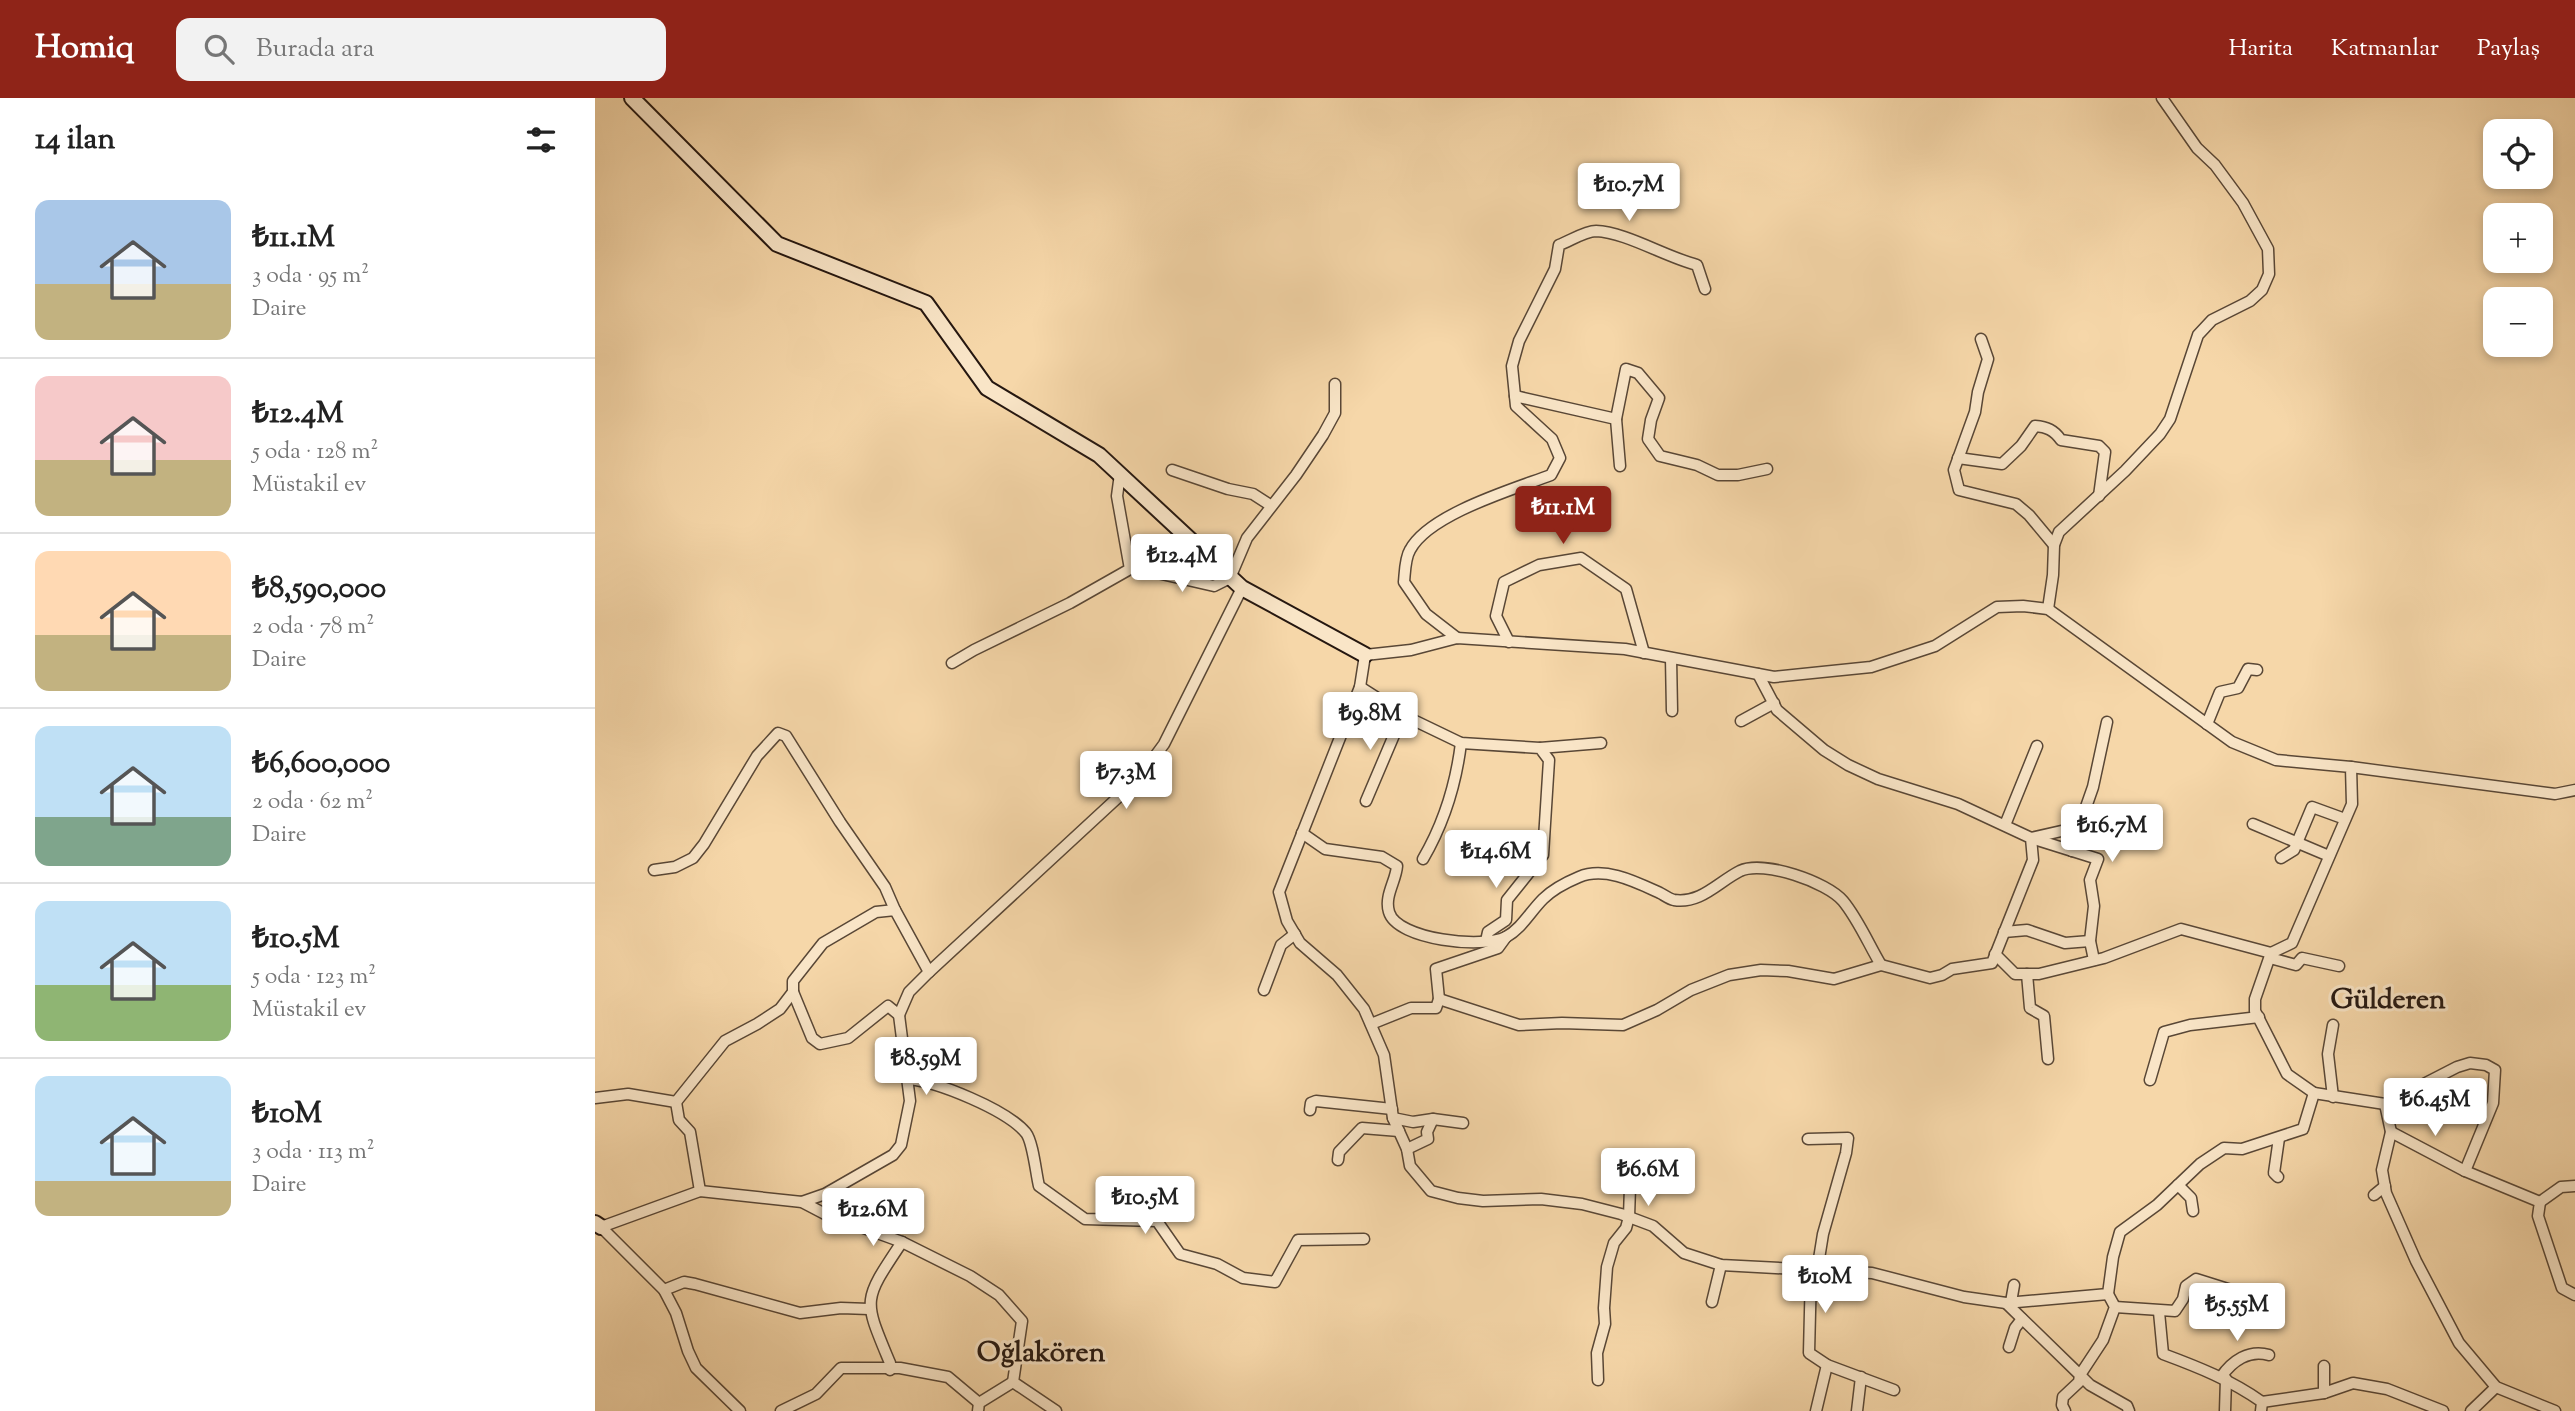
<!DOCTYPE html>
<html lang="tr">
<meta charset="utf-8">
<style>
body{margin:0;font-family:"Sorts Mill Goudy",serif;background:#f2f2f2;color:#222;height:100vh;display:flex;flex-direction:column;font-size:26px;white-space:nowrap}
*{box-sizing:border-box;margin:0}
p{font-size:23px;color:#767676}
.icon{flex:none;width:38px;height:38px;fill:none;stroke:currentColor;stroke-width:2;stroke-linecap:round;stroke-linejoin:round}
.map{position:relative;flex:1;overflow:hidden}
.sheet{display:flex;flex-direction:column;background:#fff;width:595px}
.sheet>*{flex:none}
.fabs{position:absolute;left:1888px;top:21px;display:grid;gap:14px}
.fabs a{display:grid;place-items:center;width:70px;height:70px;border-radius:14px;background:#fff;box-shadow:0 4px 10px #0003;font-size:35px}
.price{position:absolute;translate:-50% -60px;padding:0 16px;border-radius:7px;background:#fff;color:#222;font-size:23px;line-height:46px;filter:drop-shadow(0 2px 4px #0008)}
.price::after{content:'';position:absolute;left:50%;top:42px;width:21px;height:16px;margin-left:-10px;background:inherit;clip-path:polygon(0 0,100% 0,50% 100%)}
.price.active{background:#8f2418;color:#fff}
ul{padding:0;list-style:none}
li{display:flex;align-items:center;gap:21px;height:175px;padding:0 35px}
li+li{border-top:2px solid #e0e0e0}
li span{display:grid;place-items:center;flex:none;width:196px;height:140px;border-radius:14px;color:#555}
li>.icon{margin-inline-start:auto}
span .icon{width:84px;height:84px;fill:#fffc;stroke-width:1}
li b{font-size:30px}
h2{display:flex;justify-content:space-between;align-items:center;height:84px;padding:0 35px;font-size:30px}
header{display:flex;align-items:center;gap:42px;box-sizing:border-box;height:98px;padding:0 35px;background:#8f2418;color:#fff}
header strong{font-size:33px}
nav{display:flex;gap:38px;margin-inline-start:auto;font-size:24px}
.search{width:490px;height:63px;background:#f2f2f2;display:flex;align-items:center;gap:18px;box-sizing:border-box;padding:0 24px;border-radius:14px;color:#767676;font-size:26px}
main{display:flex;flex:1;min-height:0}
.map>svg:first-child{display:block}
.lines{fill:none;stroke-linecap:round;stroke-linejoin:round}
.street-casing{stroke:#594736;stroke-width:13}
.secondary-casing{stroke:#251710;stroke-width:18}
.street{stroke:#f9e5c7;stroke-width:10}
.secondary{stroke:#f9e5c7;stroke-width:14}
.labels{text-anchor:middle;stroke-width:6;stroke-linejoin:round;paint-order:stroke}
.quarter-label{font-size:28px;font-weight:bold;fill:#251710;stroke:#f9e5c7}
</style>
<header>
<strong>Homiq</strong>
<div class="search"><svg class="icon" aria-label="search" viewBox="0 0 24 24"><circle cx="10" cy="10" r="6"/><path d="M15 15l6 6"/></svg>Burada ara</div>
<nav><a>Harita</a><a>Katmanlar</a><a>Paylaş</a></nav>
</header>
<main>
<section class="sheet">
<h2>14 ilan<svg class="icon" aria-label="filters" viewBox="0 0 24 24"><path d="M4 7h16M4 17h16"/><circle cx="9" cy="7" r="2"/><circle cx="15" cy="17" r="2"/></svg></h2>
<ul>
<li><span style="background:linear-gradient(#a9c7e8 60%,#c2b280 0)"><svg class="icon" aria-label="home" viewBox="0 0 24 24"><path d="M3 11l9-7 9 7M6 9v11h12V9"/></svg></span><div><b>₺11.1M</b><p>3 oda · 95 m²</p><p>Daire</p></div></li>
<li><span style="background:linear-gradient(#f6c9c9 60%,#c2b280 0)"><svg class="icon" aria-label="home" viewBox="0 0 24 24"><path d="M3 11l9-7 9 7M6 9v11h12V9"/></svg></span><div><b>₺12.4M</b><p>5 oda · 128 m²</p><p>Müstakil ev</p></div></li>
<li><span style="background:linear-gradient(#ffd9b3 60%,#c2b280 0)"><svg class="icon" aria-label="home" viewBox="0 0 24 24"><path d="M3 11l9-7 9 7M6 9v11h12V9"/></svg></span><div><b>₺8,590,000</b><p>2 oda · 78 m²</p><p>Daire</p></div></li>
<li><span style="background:linear-gradient(#bfe0f5 65%,#7fa58c 0)"><svg class="icon" aria-label="home" viewBox="0 0 24 24"><path d="M3 11l9-7 9 7M6 9v11h12V9"/></svg></span><div><b>₺6,600,000</b><p>2 oda · 62 m²</p><p>Daire</p></div></li>
<li><span style="background:linear-gradient(#bfe0f5 60%,#8fb573 0)"><svg class="icon" aria-label="home" viewBox="0 0 24 24"><path d="M3 11l9-7 9 7M6 9v11h12V9"/></svg></span><div><b>₺10.5M</b><p>5 oda · 123 m²</p><p>Müstakil ev</p></div></li>
<li><span style="background:linear-gradient(#bfe0f5 75%,#c2b280 0)"><svg class="icon" aria-label="home" viewBox="0 0 24 24"><path d="M3 11l9-7 9 7M6 9v11h12V9"/></svg></span><div><b>₺10M</b><p>3 oda · 113 m²</p><p>Daire</p></div></li>
</ul>
</section>
<div class="map">
<svg width="1980" height="1313" viewBox="0 0 1980 1313">
<rect width="100%" height="100%" fill="#f6d7a9"/>
<filter id="stains"><feTurbulence type="fractalNoise" baseFrequency=".00286" numOctaves="4"/><feColorMatrix values="0 0 0 0 .2 0 0 0 0 .09 0 0 0 0 .02 0 0 0 .5 -.17"/></filter>
<radialGradient id="worn" r=".72"><stop offset=".6" stop-color="#630" stop-opacity="0"/><stop offset="1" stop-color="#630" stop-opacity=".3"/></radialGradient>
<g class="lines">
<defs>
<g id="street">
<path d="M1386,241L1393,261L1383,294L1380,314L1359,372L1364,392L1421,406L1434,417L1459,447"/>
<path d="M920,298L1021,321L1025,368"/>
<path d="M1021,321L1031,271L1043,275L1064,300L1056,322L1053,341L1065,358L1102,367L1123,377H1143L1172,371"/>
<path d="M1363,360L1407,366L1426,348L1440,328C1452,329 1459,332 1466,342L1504,348L1510,354L1504,398"/>
<path d="M577,372L633,391L658,396L675,407"/>
<path d="M536,469L619,488L635,480L652,440L701,377L728,337L740,315V286"/>
<path d="M1428,508L1453,511L1637,644L1681,662L1756,669L1757,706L1697,845L1676,855L1660,901V913L1692,976L1719,995L1708,1031L1647,1051L1629,1050L1605,1066L1562,1107L1525,1134L1518,1159L1513,1196L1411,1205L1369,1199L1277,1175L1126,1167L1089,1155L1058,1128L1026,1116L987,1106L946,1101L888,1103L863,1100L836,1093L815,1068L812,1051L798,1020L789,957L769,911L742,877L705,845L692,823L684,794L765,589L770,557L816,552L862,540L1030,551L1179,579L1276,569L1340,548L1402,509Z"/>
<path d="M1453,511L1458,477L1459,447L1464,434L1530,373L1565,336L1575,321L1603,237L1617,222L1655,203L1667,192L1674,176L1673,151L1648,105L1620,67L1602,50L1567,0"/>
<path d="M862,540L831,516L809,484C810,474 810,460 815,452C834,416 919,391 956,377L965,360L957,341L921,308L917,268L924,243L960,171L964,147C975,143 990,133 1001,133C1030,134 1071,159 1102,167L1110,191"/>
<path d="M914,544L901,518L909,484L944,467L986,460L1031,491L1049,555"/>
<path d="M1076,560L1077,613"/>
<path d="M357,565L379,552L475,505L535,471L522,398L525,376"/>
<path d="M765,589L812,619L866,645L945,650L954,662L948,757L912,802L911,822L893,834L891,843"/>
<path d="M1146,623L1179,605"/>
<path d="M1612,626L1625,594L1643,590L1653,571L1662,572"/>
<path d="M945,650L1006,645"/>
<path d="M1756,669L1960,696L1980,692"/>
<path d="M771,703L808,616"/>
<path d="M1658,726L1734,758"/>
<path d="M1410,727L1442,648"/>
<path d="M707,735L730,751L787,759L802,768C801,783 789,798 794,814C802,842 889,851 911,839C927,830 935,814 948,801C957,792 972,784 984,779C1010,768 1041,784 1065,795C1069,797 1074,801 1079,802C1106,806 1123,784 1145,773C1169,762 1232,784 1248,803C1263,821 1274,847 1286,867"/>
<path d="M1436,740L1503,761L1495,782L1499,808L1495,843L1499,862"/>
<path d="M1436,740L1484,729L1498,689L1512,624"/>
<path d="M1477,753L1484,729"/>
<path d="M1686,760L1699,752L1717,709L1750,721"/>
<path d="M828,761C849,725 861,686 866,645"/>
<path d="M59,772L80,769L98,760L109,746L162,658L183,635L191,638L245,724L290,789L300,812"/>
<path d="M1409,834L1432,832L1470,845L1495,843"/>
<path d="M1400,856L1420,876H1444L1509,860L1586,831L1676,855"/>
<path d="M1675,860L1701,867L1707,860L1744,868"/>
<path d="M1432,876L1435,910L1449,918L1453,961"/>
<path d="M669,892L686,847L700,836"/>
<path d="M198,894L217,940L225,946L253,940L293,908L304,917L314,894L334,874L544,680L569,646L647,490"/>
<path d="M844,901L924,927L967,925L1028,927L1062,912L1096,892L1134,877L1166,872L1193,873L1239,881L1286,867L1335,880L1347,877L1357,871L1397,865L1438,762L1436,740L1363,706L1283,681L1253,667L1229,652L1182,612L1163,576"/>
<path d="M776,926L816,910H841L844,901L841,871L903,850L911,839"/>
<path d="M1738,927L1733,956L1738,999"/>
<path d="M312,981C342,983 412,1012 431,1035C438,1044 441,1076 444,1088L490,1121L562,1123L585,1156L622,1166L648,1180L680,1184L703,1142L769,1141"/>
<path d="M1555,982L1569,934L1595,927L1664,919"/>
<path d="M1719,995L1790,1006L1862,969L1875,965L1891,967L1900,972L1898,1005L1870,1073"/>
<path d="M0,1000L33,996L81,1004"/>
<path d="M81,1004L130,943L162,926L185,911L198,894V883L228,845L281,814L300,812L334,874"/>
<path d="M81,1004L84,1022L95,1034L105,1093"/>
<path d="M1790,1006L1796,1034L1787,1072L1791,1095L1821,1163L1864,1245L1901,1289L1960,1313"/>
<path d="M715,1012L716,1005L721,1003L797,1011"/>
<path d="M798,1020L818,1024L838,1021L868,1025"/>
<path d="M1796,1034L1870,1073L1945,1104L1943,1118L1967,1190L1980,1197"/>
<path d="M1213,1041L1253,1040L1251,1055L1228,1136L1223,1167L1216,1173L1214,1255L1232,1267L1299,1292"/>
<path d="M812,1051L833,1041L832,1034L838,1021"/>
<path d="M743,1062L744,1054L767,1030L804,1033"/>
<path d="M1683,1079L1679,1075L1684,1040"/>
<path d="M1583,1087L1596,1100L1598,1113"/>
<path d="M1779,1097L1790,1088"/>
<path d="M207,1104L230,1096L298,1057L306,1047L315,1003L304,917"/>
<path d="M1945,1104L1966,1089L1980,1088"/>
<path d="M69,1192L89,1184L100,1186L205,1215L246,1210L274,1211"/>
<path d="M1513,1196L1520,1209L1508,1242L1485,1277L1495,1287L1532,1308L1534,1313"/>
<path d="M1117,1204L1126,1167"/>
<path d="M1416,1204L1419,1187"/>
<path d="M1411,1205L1485,1277L1484,1284L1468,1299L1467,1307L1470,1313"/>
<path d="M1520,1209L1580,1213L1588,1201L1591,1188L1601,1181L1636,1192"/>
<path d="M1564,1214L1568,1256C1603,1269 1636,1282 1667,1304L1666,1313"/>
<path d="M1414,1249L1420,1230L1427,1221"/>
<path d="M295,1272V1265C268,1200 267,1204 307,1144"/>
<path d="M1626,1279C1637,1263 1654,1251 1674,1257"/>
<path d="M1003,1282L1002,1255L1010,1226L1009,1210L1012,1169L1019,1145L1031,1130L1034,1119L1035,1089"/>
<path d="M1729,1295L1758,1285L1792,1291L1848,1313"/>
<path d="M1667,1304L1729,1295V1268"/>
<path d="M145,1313L101,1270L93,1253L81,1215L69,1192L6,1129L105,1093L207,1104L230,1116L307,1144L375,1178L404,1197L427,1223L418,1284L461,1313"/>
<path d="M186,1313L221,1296L246,1270H305L353,1279L384,1305"/>
<path d="M383,1313L384,1305L418,1284"/>
<path d="M1221,1313L1232,1267"/>
<path d="M1262,1313L1266,1279"/>
<path d="M1630,1313L1631,1281"/>
<path d="M1876,1313L1901,1289"/>
</g>
<g id="secondary">
<path d="M37,0L182,146L331,205L392,290L504,357L647,490L770,557"/>
<path d="M0,1125L6,1129"/>
</g>
</defs>
<use href="#street" class="street-casing"/>
<use href="#secondary" class="secondary-casing"/>
<use href="#street" class="street"/>
<use href="#secondary" class="secondary"/>
</g>
<g class="labels">
<g class="quarter-label">
<text x="1793" y="910">Gülderen</text>
<text x="446" y="1263">Oğlakören</text>
</g>
</g>
<rect width="100%" height="100%" filter="url(#stains)"/>
<rect width="100%" height="100%" fill="url(#worn)"/>
</svg>
<div class="fabs">
<a><svg class="icon" aria-label="locate" viewBox="0 0 24 24"><circle cx="12" cy="12" r="6"/><path d="M12 2v4M12 18v4M2 12h4M18 12h4"/></svg></a>
<a>+</a>
<a>−</a>
</div>
<b class="price" style="left:1034px;top:125px">₺10.7M</b>
<b class="price active" style="left:968px;top:448px">₺11.1M</b>
<b class="price" style="left:587px;top:496px">₺12.4M</b>
<b class="price" style="left:775px;top:654px">₺9.8M</b>
<b class="price" style="left:531px;top:713px">₺7.3M</b>
<b class="price" style="left:1517px;top:766px">₺16.7M</b>
<b class="price" style="left:901px;top:792px">₺14.6M</b>
<b class="price" style="left:331px;top:999px">₺8.59M</b>
<b class="price" style="left:1840px;top:1040px">₺6.45M</b>
<b class="price" style="left:1053px;top:1110px">₺6.6M</b>
<b class="price" style="left:550px;top:1138px">₺10.5M</b>
<b class="price" style="left:278px;top:1150px">₺12.6M</b>
<b class="price" style="left:1230px;top:1217px">₺10M</b>
<b class="price" style="left:1642px;top:1245px">₺5.55M</b>
</div>
</main>
